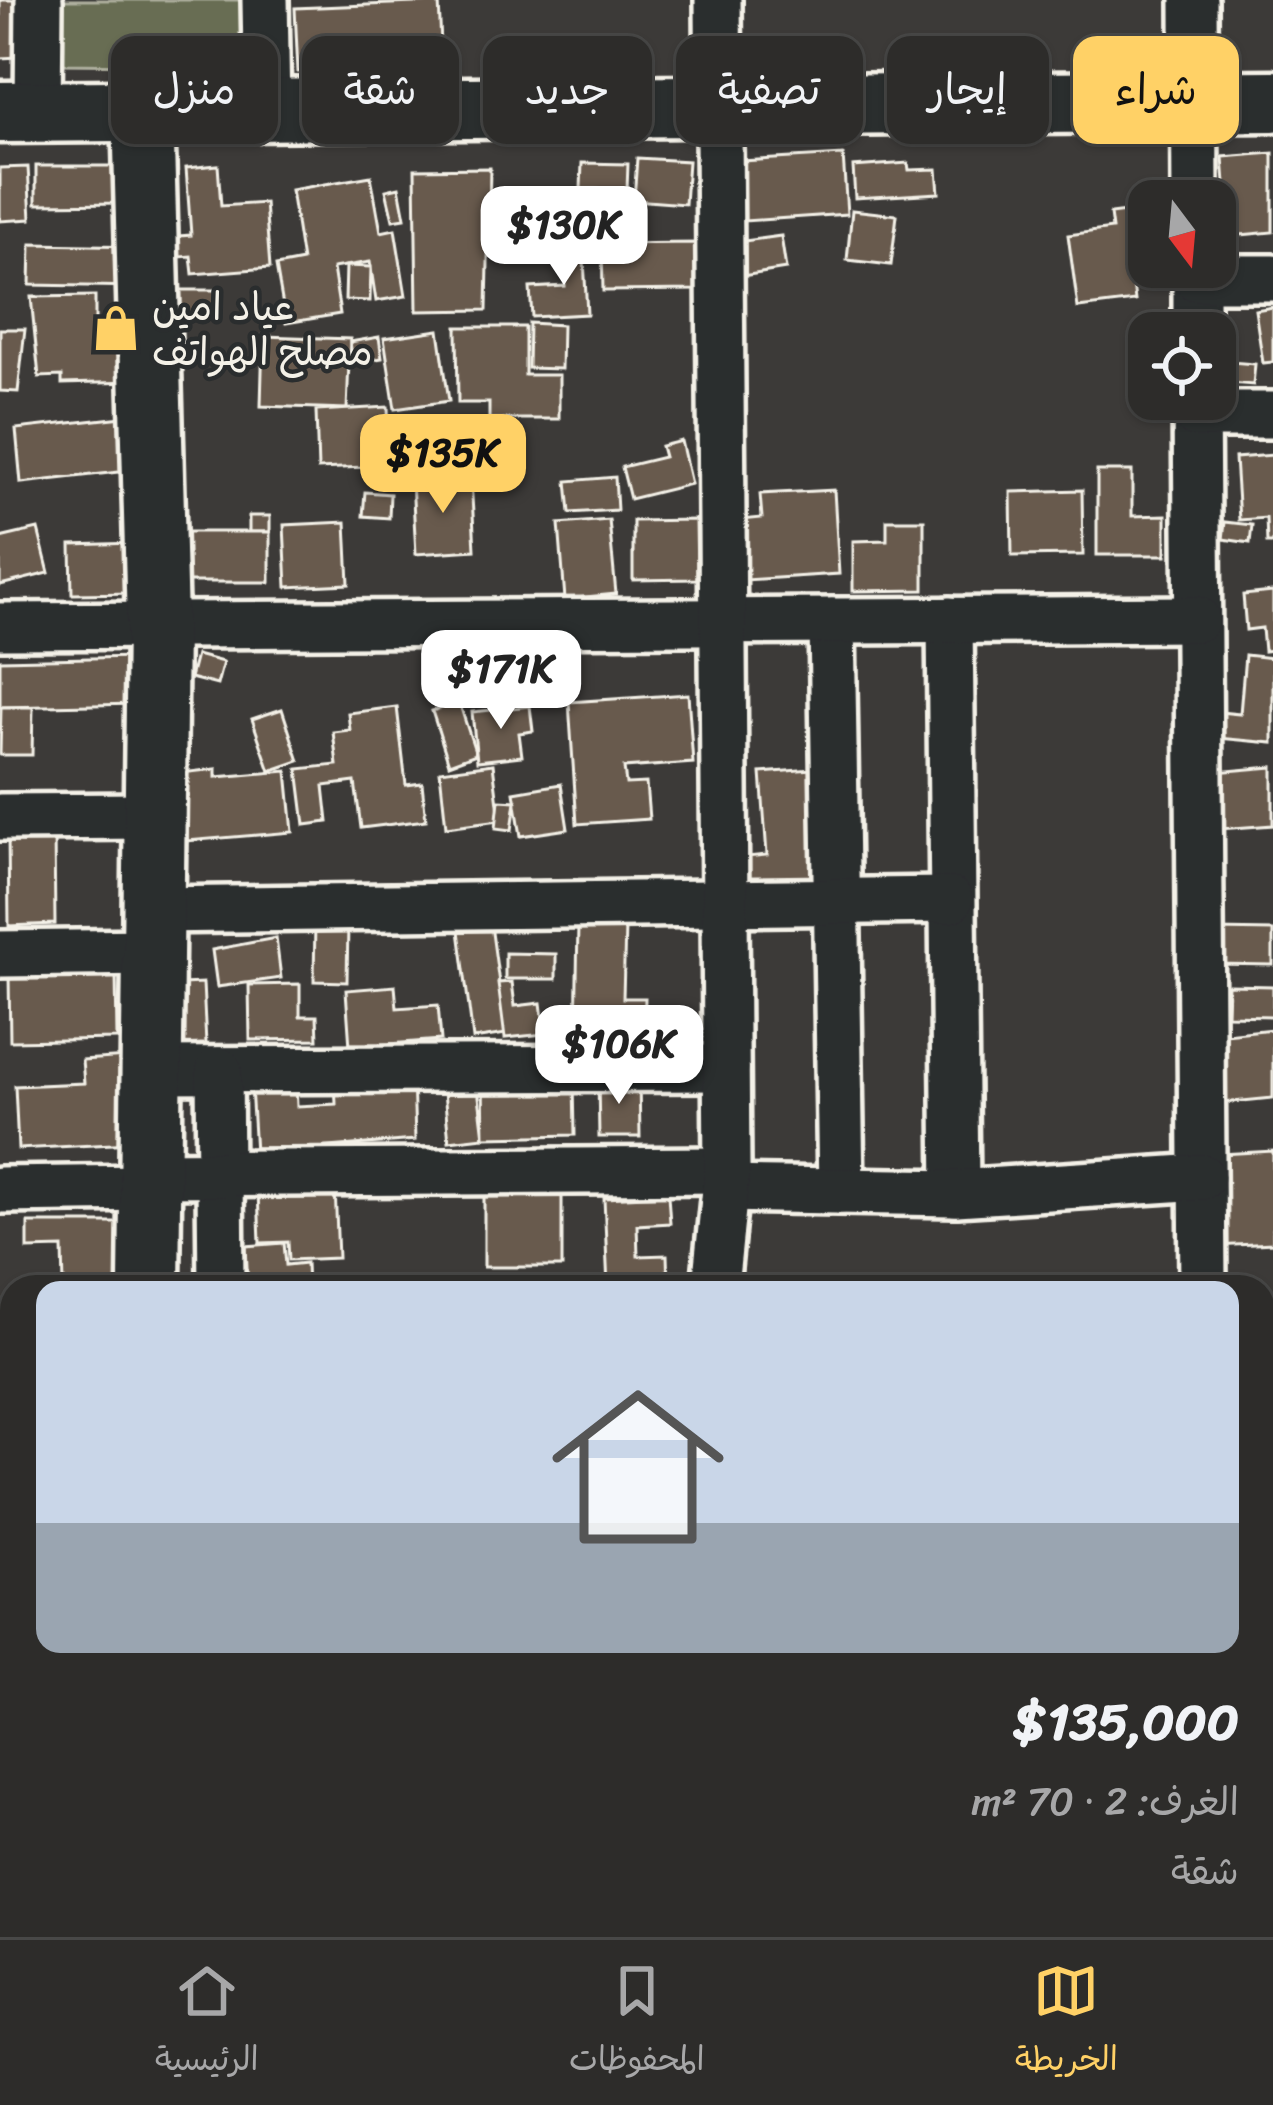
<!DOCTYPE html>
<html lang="ar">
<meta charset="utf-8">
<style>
body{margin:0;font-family:Sriracha,"Playpen Sans Arabic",sans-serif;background:#393836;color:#f1f3f6;direction:rtl;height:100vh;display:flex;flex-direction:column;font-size:45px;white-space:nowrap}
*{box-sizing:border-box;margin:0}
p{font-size:39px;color:#a7a7a8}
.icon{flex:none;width:66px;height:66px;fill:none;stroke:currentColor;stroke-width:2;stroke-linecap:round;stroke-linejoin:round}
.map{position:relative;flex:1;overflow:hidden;direction:ltr}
.sheet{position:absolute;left:0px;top:1275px;width:1275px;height:663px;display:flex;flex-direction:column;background:#2d2c2a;border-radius:36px 36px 0 0;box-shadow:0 3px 9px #0004,0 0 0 3px #484847;direction:rtl}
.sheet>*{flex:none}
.guide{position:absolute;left:36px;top:36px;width:1203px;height:108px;direction:rtl;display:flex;gap:24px}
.needle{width:78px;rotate:164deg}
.controls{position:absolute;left:1128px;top:180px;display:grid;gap:24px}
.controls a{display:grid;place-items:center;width:108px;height:108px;border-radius:24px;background:#2d2c2a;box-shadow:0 3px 9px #0004,0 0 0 3px #484847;font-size:60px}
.price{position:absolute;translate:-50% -102px;padding:0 27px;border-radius:24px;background:#fff;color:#222;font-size:39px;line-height:78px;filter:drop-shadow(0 3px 6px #0008)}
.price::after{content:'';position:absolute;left:50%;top:72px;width:36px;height:27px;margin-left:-18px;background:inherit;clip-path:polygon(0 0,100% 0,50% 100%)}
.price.on{background:#ffd166;color:#111}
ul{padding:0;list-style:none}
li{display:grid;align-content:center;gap:24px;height:636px;padding:0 36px}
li+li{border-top:3px solid #484847}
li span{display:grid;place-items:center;height:372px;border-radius:24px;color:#555}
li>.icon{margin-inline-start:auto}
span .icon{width:216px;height:216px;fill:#fffc;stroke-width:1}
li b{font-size:51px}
.chip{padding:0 42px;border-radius:24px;background:#2d2c2a;box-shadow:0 3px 9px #0004,0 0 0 3px #484847;font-size:42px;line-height:108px}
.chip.on{background:#ffd166;color:#111}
.tab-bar{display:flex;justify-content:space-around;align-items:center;height:168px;border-top:3px solid #484847;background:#2d2c2a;font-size:33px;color:#a7a7a8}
.tab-bar a{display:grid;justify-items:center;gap:6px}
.tab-bar .on{color:#ffd166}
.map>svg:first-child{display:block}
.green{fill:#676d53;stroke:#aeaf9e;stroke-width:3}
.building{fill:#675a4e;stroke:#f4f1e8;stroke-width:3}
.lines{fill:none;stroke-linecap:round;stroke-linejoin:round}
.minor-casing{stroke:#f4f1e8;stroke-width:54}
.major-casing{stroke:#f4f1e8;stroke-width:69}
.minor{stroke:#2a2d2e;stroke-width:45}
.major{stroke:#2a2d2e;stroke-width:60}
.labels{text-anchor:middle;stroke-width:9;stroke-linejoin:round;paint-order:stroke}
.poi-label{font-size:39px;fill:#f4f1e8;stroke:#2a2d2e;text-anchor:start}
</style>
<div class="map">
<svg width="1273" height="1937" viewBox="0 0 1273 1937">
<rect width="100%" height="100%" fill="#3c3a38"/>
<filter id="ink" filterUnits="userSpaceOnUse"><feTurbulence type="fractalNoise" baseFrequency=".00833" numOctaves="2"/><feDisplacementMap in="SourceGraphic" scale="24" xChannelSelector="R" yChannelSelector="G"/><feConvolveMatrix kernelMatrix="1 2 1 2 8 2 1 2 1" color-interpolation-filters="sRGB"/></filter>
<g filter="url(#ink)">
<path class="green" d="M61,0H244L242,66L60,64Z"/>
<g class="building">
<path d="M0,0H18L20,57L0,58Z"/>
<path d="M439,2L442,66L298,72L295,8Z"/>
<path d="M1273,153V232L1229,236L1223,157Z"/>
<path d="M843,155L847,214L744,221L741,161Z"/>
<path d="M637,158L688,161L685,204L634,200Z"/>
<path d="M582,163L628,164L627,190L581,189Z"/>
<path d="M908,163L909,170L937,169L939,193L855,198L853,167Z"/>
<path d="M218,165L221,206L265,203L270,268L193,274L191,256L167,258L166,237L191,235L186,168Z"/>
<path d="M36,166H127V203L36,204Z"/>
<path d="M28,167L31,219L0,221V168Z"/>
<path d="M490,168L487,310L417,311L415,169Z"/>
<path d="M371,176L381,232L395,229L406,296L376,301L370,262L333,268L340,314L286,323L276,266L302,261L291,190Z"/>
<path d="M399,187L405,218L393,220L386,190Z"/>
<path d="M1149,209V281L1133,283L1135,301L1078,308L1068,235L1112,229L1110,214Z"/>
<path d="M852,210L897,215L891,265L847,260Z"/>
<path d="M781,236L786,269L742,276L737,242Z"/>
<path d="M583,241L587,314L532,317L530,288L565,286L563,242Z"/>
<path d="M698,243L699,290L603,291L602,244Z"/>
<path d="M31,244L144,246L143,287L30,285Z"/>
<path d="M346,266L371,267L370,301L345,300Z"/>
<path d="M175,290H218L219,317H174Z"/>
<path d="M95,296V322L133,321L134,382L62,384V376L39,377L31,297Z"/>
<path d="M1273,307V362L1263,363L1255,310Z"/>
<path d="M529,323L562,325L561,369L528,368Z"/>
<path d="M457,327H525V375H559V419H489V403H458Z"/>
<path d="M0,329H25L18,392L0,391Z"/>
<path d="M439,330L449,401L395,409L384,338Z"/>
<path d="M263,336L350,339L347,409L261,406Z"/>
<path d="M379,337L382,358L353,363L350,342Z"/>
<path d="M1231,362L1255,364L1253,385L1229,383Z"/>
<path d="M388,407L390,466L318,469L316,411Z"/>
<path d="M132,416L137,470L21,483L16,429Z"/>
<path d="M681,441L691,484L630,499L622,467L664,457L661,446Z"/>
<path d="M1273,455V543H1267L1266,518L1239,520L1235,458Z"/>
<path d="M1097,471H1132V516L1166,515V555H1097Z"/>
<path d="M615,477L617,510L570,513L567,481Z"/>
<path d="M471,478L475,550L416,554L412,481Z"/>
<path d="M834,490L839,574L745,580L741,520L762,518L760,494Z"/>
<path d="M1082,490L1083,555L1012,556L1011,492Z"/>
<path d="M365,492L390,494L389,518L363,516Z"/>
<rect x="249" y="516" width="21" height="16"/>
<path d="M609,520L616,594L565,599L559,524Z"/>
<path d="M696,520L697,579L633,580V521Z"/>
<path d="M887,520H924V590L853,591V541L887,540Z"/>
<path d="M346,522L349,584L287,587L284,525Z"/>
<path d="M1225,522L1252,525L1250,543L1223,539Z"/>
<path d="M38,529L49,573L0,585V538Z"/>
<path d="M182,532H270V582H181Z"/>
<path d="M135,543L136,593L72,594L71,545Z"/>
<path d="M1273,592V650L1264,651L1262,628L1246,630L1243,595Z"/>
<path d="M196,655L223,662L217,685L190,678Z"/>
<path d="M1245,655L1273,658V743L1217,738L1219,712L1240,714Z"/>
<path d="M136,657L137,704L0,707V660Z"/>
<path d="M688,694L693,763L624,768L626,784L646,783L649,819L577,824L569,702Z"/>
<path d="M459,702L476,754L449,764L432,711Z"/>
<path d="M530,706L533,731L519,733L522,756L477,761L472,712Z"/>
<path d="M1,707H33L32,755H0Z"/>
<path d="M397,707L406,785L422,783L426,820L361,828L355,782L324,786L328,822L305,825L298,769L337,765L333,732L350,730L348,713Z"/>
<path d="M282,709L299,761L270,771L252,719Z"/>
<path d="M493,764L500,820L446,827L440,771Z"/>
<path d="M1273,767V825L1220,829L1215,772Z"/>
<path d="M216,769V777L287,771L293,832L187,841L181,773Z"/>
<path d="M812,769L820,877L748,883L746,857L767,855L761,773Z"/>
<path d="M561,784L568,829L521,836L514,792Z"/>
<path d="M499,800L516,801L512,830L496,828Z"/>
<path d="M54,832L55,924L9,926L8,834Z"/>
<path d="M490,918L506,1034L473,1039L458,923Z"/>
<path d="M315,922L348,923L347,982L314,981Z"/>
<path d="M578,924L625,926L623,998H645L644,1036L576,1035Z"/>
<path d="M1215,930L1273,931V965L1215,964Z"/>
<path d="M276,938L281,978L217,987L212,950Z"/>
<path d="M505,953L556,954V979H505Z"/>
<path d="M116,973L117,1039L10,1041L9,975Z"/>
<path d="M512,982L515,1006L541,1003L545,1034L505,1038L498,983Z"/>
<path d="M203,983L206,1044L184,1045L181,984Z"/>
<path d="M300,984V1016H317L318,1039L250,1040L249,985Z"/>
<path d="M1228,985L1273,986V1016L1227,1015Z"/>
<path d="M395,986L397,1008L438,1005L441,1040L350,1047L346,990Z"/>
<path d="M1273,1029V1098L1212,1104L1206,1036Z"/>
<path d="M128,1057L132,1143L18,1149L15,1086L84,1083L82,1060Z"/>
<path d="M413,1077L415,1140L255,1153L251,1086L296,1084L297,1106L336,1104L335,1081Z"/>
<path d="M639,1077L640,1137H599L598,1078Z"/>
<path d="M477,1080L484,1137L449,1141L443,1083Z"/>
<path d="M574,1080L575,1135L484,1137L483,1082Z"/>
<path d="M1273,1151V1243L1216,1246L1221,1154Z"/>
<path d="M335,1188L338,1258L289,1260L288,1242L260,1243L258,1191Z"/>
<rect x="484" y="1192" width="78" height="75"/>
<path d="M668,1195L670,1223L637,1225L638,1256L667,1255L668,1285L608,1287L604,1198Z"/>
<path d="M28,1223H134L135,1287H64L63,1248L28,1249Z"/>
<path d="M284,1243L286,1265L306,1263L307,1287H248L246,1246Z"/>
<path d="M1263,1335L1273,1336V1379L1263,1378Z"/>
<path d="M0,1444H12V1495L0,1494Z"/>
<path d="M1263,1450L1273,1451V1537L1263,1536Z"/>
<rect x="1263" y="1582" width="10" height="161"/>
<rect x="0" y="1766" width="12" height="107"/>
<path d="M1263,1773H1273V1936L1245,1935L1242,1926H1263Z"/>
<path d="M354,1926H463L464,1937H354Z"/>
<path d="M497,1926H601V1935L497,1936Z"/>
<path d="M809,1926H938V1937H810Z"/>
<path d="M1044,1926H1158L1159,1937H1045Z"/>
</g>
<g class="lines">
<defs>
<g id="minor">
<path d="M265,0L267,108"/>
<path d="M1194,0L1195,201"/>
<path d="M38,111L39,0"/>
<path d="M1196,267V333"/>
<path d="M1196,278H1273"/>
<path d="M1196,399L1203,1287"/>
<path d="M1196,415H1273"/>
<path d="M950,620L956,1193"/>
<path d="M832,621L841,1191"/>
<path d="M0,626L1197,619"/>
<path d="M0,817L154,816"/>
<path d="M153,910L950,900"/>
<path d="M0,954L152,952"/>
<path d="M150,1070L726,1068"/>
<path d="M219,1070L221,1287"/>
<path d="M149,1174L727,1170"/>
<path d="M725,1189L956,1193L1202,1177"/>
<path d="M0,1190L148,1188"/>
<path d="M715,1287L727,1170L718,0"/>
<path d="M1263,1426H1273"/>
<path d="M0,1656H12"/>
<path d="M225,1926V1937"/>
<path d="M476,1926V1937"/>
<path d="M699,1926V1937"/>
<path d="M1210,1926V1937"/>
</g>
<g id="major">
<path d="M143,109L157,624L149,1287"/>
<path d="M0,112L1273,101"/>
<path d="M155,1926V1937"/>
</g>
</defs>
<use href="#minor" class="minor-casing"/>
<use href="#major" class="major-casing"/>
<use href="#minor" class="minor"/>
<use href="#major" class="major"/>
</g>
</g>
<defs>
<symbol id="shop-bare" viewBox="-9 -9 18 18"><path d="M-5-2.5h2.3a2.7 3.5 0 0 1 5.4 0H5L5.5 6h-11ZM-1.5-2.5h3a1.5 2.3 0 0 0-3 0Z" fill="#ffd166" stroke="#2a2d2e" stroke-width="2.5" paint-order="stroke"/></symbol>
</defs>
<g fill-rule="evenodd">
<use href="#shop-bare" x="83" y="295" width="66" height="66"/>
</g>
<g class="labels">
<g class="poi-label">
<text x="152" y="320">عياد امين<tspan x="152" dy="45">مصلح الهواتف</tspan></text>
</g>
</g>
</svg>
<div class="controls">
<a><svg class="needle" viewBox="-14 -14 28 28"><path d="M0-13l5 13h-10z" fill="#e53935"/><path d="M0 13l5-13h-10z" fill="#a7a7a8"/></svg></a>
<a><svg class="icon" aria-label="locate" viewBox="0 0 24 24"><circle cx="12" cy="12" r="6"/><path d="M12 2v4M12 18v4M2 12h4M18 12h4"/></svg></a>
</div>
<b class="price" style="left:564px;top:288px">$130K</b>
<b class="price on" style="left:443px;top:516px">$135K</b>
<b class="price" style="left:501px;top:732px">$171K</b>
<b class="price" style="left:619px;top:1107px">$106K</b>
<div class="guide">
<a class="chip on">شراء</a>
<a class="chip">إيجار</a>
<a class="chip">تصفية</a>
<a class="chip">جديد</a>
<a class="chip">شقة</a>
<a class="chip">منزل</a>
</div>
<section class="sheet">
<ul>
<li><span style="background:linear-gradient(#c9d6e8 65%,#9aa5b1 0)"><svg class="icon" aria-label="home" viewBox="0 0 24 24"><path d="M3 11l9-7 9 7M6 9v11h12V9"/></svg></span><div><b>$135,000</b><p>الغرف: 2 · 70 m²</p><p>شقة</p></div></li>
</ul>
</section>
</div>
<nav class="tab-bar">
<a class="on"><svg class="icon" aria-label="map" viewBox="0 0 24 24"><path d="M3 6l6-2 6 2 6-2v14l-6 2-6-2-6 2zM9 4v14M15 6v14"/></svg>الخريطة</a>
<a><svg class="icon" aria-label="saved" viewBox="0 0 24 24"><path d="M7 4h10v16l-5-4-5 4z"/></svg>المحفوظات</a>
<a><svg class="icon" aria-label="home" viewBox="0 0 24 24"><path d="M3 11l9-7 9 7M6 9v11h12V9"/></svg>الرئيسية</a>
</nav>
